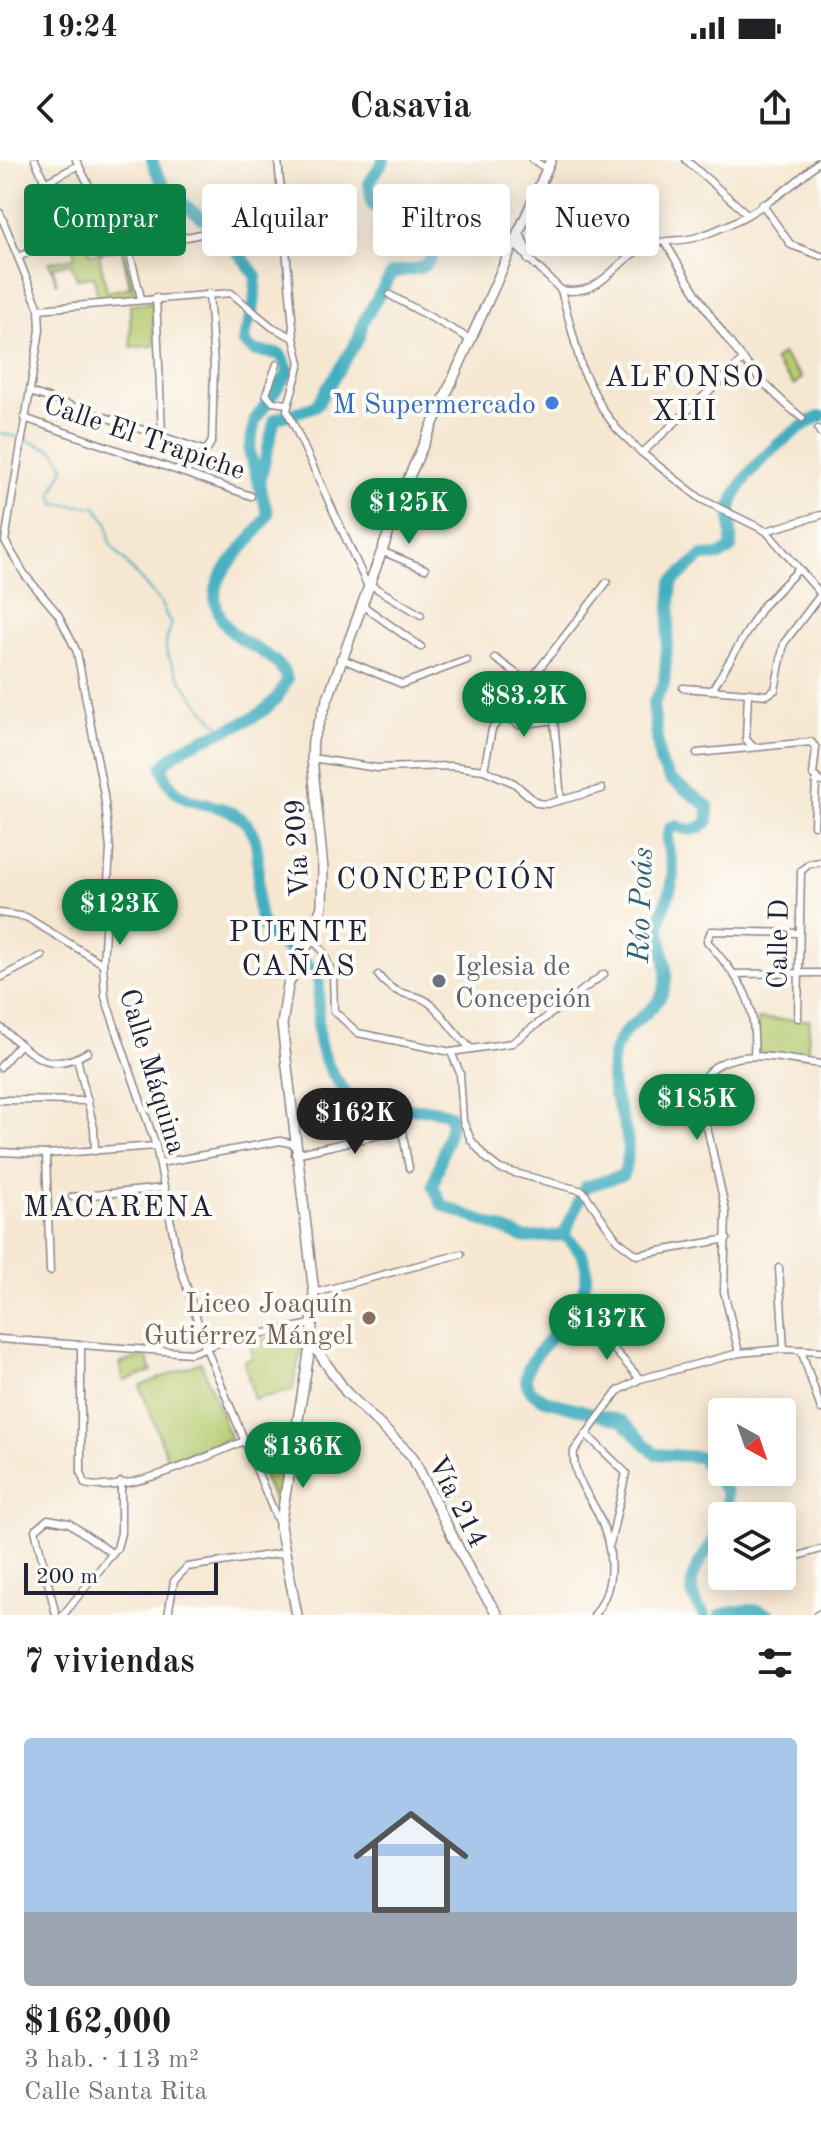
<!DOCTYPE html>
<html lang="es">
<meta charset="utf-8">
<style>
body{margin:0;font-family:"Old Standard TT",serif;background:#f2f2f2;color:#202124;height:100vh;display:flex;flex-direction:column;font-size:30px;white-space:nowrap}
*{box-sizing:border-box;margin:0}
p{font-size:26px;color:#757577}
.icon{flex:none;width:44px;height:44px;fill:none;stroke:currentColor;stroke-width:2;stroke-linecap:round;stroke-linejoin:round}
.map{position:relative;height:1455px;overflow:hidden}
.drawer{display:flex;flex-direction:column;background:#fff;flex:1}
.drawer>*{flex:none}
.banner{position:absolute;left:24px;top:24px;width:774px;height:72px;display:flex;gap:16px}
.needle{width:52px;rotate:140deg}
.buttons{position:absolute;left:708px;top:1238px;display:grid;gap:16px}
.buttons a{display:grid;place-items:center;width:88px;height:88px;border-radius:8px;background:#fff;box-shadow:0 4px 20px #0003;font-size:40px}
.scale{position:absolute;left:24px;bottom:20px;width:194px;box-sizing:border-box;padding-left:8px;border:4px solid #22223b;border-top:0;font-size:22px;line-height:28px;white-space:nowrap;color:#22223b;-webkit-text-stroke:6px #fdfcf7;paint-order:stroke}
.price{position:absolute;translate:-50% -68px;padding:0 18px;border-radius:28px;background:#0b8043;color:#fff;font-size:26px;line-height:52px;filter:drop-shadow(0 2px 4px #0008)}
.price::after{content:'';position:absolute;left:50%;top:48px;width:24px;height:18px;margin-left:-12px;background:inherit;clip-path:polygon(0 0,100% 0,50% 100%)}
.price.current{background:#222;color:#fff}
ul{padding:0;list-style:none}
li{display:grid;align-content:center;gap:16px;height:424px;padding:0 24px}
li+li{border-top:2px solid #e0e0e0}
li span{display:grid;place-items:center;height:248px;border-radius:8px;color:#555}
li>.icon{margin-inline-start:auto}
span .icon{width:144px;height:144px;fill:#fffc;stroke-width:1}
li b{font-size:34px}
h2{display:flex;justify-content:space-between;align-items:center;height:96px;padding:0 24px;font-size:34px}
.tag{padding:0 28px;border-radius:8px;background:#fff;box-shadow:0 4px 20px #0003;font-size:28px;line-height:72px}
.tag.current{background:#0b8043;color:#fff}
.status{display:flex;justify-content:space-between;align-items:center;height:56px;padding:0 40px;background:#fff;direction:ltr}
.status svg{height:22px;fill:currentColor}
header{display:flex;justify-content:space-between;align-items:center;height:104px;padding:0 24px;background:#fff;font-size:36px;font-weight:800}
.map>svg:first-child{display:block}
.green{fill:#b5ca6f;stroke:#6c7655;stroke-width:2;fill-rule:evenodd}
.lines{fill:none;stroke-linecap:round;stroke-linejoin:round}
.stream{stroke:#42aebf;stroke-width:2}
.river{stroke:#42aebf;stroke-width:12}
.minor-casing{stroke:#8c8486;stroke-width:9}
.secondary-casing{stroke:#8c8486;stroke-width:12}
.minor{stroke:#fff;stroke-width:6}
.secondary{stroke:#fff;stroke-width:9}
.shop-dot{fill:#3f7fe0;stroke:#fdfcf7;stroke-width:3}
.worship-dot{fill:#6b7280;stroke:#fdfcf7;stroke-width:3}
.education-dot{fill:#8d6e63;stroke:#fdfcf7;stroke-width:3}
.labels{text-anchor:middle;stroke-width:8;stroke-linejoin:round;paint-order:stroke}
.shop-label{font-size:28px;fill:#366cbe;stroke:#fdfcf7;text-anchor:end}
.street-label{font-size:28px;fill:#22223b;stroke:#fdfcf7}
.worship-label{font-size:28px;fill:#5b616d;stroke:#fdfcf7;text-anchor:start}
.education-label{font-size:28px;fill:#785e54;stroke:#fdfcf7;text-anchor:end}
.neighbourhood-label{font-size:30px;letter-spacing:2px;fill:#22223b;stroke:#fdfcf7}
.water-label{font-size:30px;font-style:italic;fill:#306176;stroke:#fdfcf7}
</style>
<div class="status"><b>19:24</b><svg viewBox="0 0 49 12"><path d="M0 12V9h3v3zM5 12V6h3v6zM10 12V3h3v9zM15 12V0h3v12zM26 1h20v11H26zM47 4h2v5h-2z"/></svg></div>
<header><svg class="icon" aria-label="back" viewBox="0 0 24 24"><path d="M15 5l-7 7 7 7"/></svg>Casavia<svg class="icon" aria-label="share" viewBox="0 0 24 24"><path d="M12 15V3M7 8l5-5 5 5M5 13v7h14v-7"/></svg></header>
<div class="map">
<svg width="821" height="1455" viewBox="0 0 821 1455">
<rect width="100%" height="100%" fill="#fdfcf7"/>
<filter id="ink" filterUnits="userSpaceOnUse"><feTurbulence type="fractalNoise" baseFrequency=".0125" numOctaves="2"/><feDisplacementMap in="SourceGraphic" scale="16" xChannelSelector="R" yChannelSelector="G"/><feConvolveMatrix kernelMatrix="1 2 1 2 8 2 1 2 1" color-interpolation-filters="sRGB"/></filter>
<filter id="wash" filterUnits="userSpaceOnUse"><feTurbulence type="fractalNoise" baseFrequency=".006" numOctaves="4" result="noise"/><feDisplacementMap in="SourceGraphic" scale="32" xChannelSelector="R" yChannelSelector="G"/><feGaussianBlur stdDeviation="1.8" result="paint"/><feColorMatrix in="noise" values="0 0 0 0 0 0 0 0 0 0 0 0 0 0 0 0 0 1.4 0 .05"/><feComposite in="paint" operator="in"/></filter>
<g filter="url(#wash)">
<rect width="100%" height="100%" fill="#f6e7d1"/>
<g class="green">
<path d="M87,80L90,94L123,87L136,136L98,140L94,116L77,119L71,103L53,107L57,124L49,102L75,98L73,83ZM122,89L130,127L107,132L99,94Z"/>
<path d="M153,142L154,186L131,187L130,145Z"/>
<path d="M782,194L802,218L794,225L774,201Z"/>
<path d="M758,859L810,860L807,896L758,893Z"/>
<path d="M306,1170L292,1231L254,1239L244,1201L253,1198L250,1182Z"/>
<path d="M140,1197L147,1198L152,1211L124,1221L119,1204Z"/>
<path d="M201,1202L230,1278L169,1302L140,1226Z"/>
<path d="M286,1295L276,1345L256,1301Z"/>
</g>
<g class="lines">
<g class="stream">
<path d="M0,273L18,277"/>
<path d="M24,279L55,291L64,307L52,334L55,344L96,347L108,364L110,384L160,442L171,465C169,473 164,483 166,490C174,515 206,555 226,572"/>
</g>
<g class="river">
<path d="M152,0C162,35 188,45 214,68C231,82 244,99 256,116L254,145L243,181L254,191L280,194L289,211L255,260L249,291L268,354C255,383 208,411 216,444C226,489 276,485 287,519C268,574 194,567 162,607C178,657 213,634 243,660C266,679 255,723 258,748C263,791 306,788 318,820C320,827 318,837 318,845C317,877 318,892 336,919C341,925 345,934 351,938C387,960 414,940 450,955L451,965L433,1026L442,1045L525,1078L564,1075"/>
<path d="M259,324L275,259L316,246L359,178L363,162L392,113C409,108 424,114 433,94L411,64L372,45L369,23L384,0"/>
<path d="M564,1075L585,1027L623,1015C640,965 607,950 612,902C616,862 654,859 664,829C671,810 659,783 660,763C662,747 673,731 673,715C674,698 662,685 670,668L677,666C689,672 698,671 708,661V646L670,619L660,602L653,544L664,524L672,422L702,396L721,395L731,388C732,375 730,362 731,350C736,315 791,269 821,256"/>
<path d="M564,1075C571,1082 581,1090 584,1099C605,1158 480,1210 545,1240L622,1261L655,1294L700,1297L727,1332V1356"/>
<path d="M705,1455C674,1423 705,1398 722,1367"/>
<path d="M720,1455C737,1451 754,1446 770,1455"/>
</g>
</g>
</g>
<g filter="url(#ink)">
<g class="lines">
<defs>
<g id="minor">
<path d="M76,0L109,65L129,90L141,138"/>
<path d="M278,0L294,178L300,203L287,250L368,427"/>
<path d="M533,0L547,9"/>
<path d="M686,0L746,53"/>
<path d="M46,22L79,5"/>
<path d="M762,44L791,85L821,96"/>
<path d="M0,53L39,149L40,170L5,381L25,415L58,454L77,492L104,635L110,689L103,804L105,837L156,986L178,1099L206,1188L279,1364"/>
<path d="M665,82C703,147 742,210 802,258"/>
<path d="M513,83L561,130C603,137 613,102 645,86C660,79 679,82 694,78C739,65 787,33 820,0"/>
<path d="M129,90L205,73"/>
<path d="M19,97L68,73L35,0"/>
<path d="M561,130L582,209L603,250L617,269L642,293L701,339L766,371L821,434L784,483L775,530L767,535L748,533"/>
<path d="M390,135L470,179"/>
<path d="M156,137L162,274"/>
<path d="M39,149L231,133L272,167L294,178"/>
<path d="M277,204L266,234L273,242L287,244"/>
<path d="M30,232L206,291L212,281L214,206L209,133"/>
<path d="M24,258L251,336"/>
<path d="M818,269L821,274"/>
<path d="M642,293L744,199"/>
<path d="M766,371L821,355"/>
<path d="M381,391L425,409"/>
<path d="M369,424L421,455"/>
<path d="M362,445L421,487"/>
<path d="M340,498L402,524L467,500"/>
<path d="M495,498L529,523"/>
<path d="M683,528L748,533L746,579L752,586"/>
<path d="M712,530L762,447L799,409"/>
<path d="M503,555L519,565L554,560L561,640"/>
<path d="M697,593L811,582L816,588L813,615L821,622"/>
<path d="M312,598L377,608L452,606L484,610L514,623L537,643L547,644L602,629"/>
<path d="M484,610L492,569L607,422"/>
<path d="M814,665L816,620"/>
<path d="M0,753L26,757L103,804"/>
<path d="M311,778L322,790L333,814L334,851L358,873L451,892L512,883L604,814"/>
<path d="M734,814L821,813"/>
<path d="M378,815C399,842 416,829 433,846C448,860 454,875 472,889"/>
<path d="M0,818L42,796"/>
<path d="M798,858L801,711L809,704L821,702"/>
<path d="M0,867C31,893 47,916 88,892"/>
<path d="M451,892L460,913L463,961L471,980L486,998L500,1009L583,1031L617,1080L637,1095L727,1079"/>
<path d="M754,896C757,839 742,823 707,781L711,771L798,773"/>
<path d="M77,898L94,968L95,991"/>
<path d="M0,907L20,884"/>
<path d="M0,940L88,941"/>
<path d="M0,992L46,994L156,986"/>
<path d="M46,994L50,1111"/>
<path d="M295,994L402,970L409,1008"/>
<path d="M160,1003L280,981L294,984"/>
<path d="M72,1037L165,1028"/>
<path d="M779,1108L784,1189"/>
<path d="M314,1133L461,1094"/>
<path d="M595,1168L640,1219"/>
<path d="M0,1179L191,1193L223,1181L312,1164"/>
<path d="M81,1185V1312L85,1324C124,1335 207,1297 244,1281"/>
<path d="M801,1190L821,1249"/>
<path d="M739,1193L724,1132L726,1052L698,927C720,881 781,899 821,904"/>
<path d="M586,1274L626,1313L610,1384"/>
<path d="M252,1297L294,1289"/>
<path d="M782,1401L821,1389"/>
<path d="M723,1417L727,1416"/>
<path d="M56,1455L35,1370L48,1359L69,1363L113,1394"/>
<path d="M63,1455L117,1388L121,1373V1322"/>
<path d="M168,1455L174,1421L187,1407L284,1393"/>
<path d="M594,1455C618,1425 613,1386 598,1354C587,1331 572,1317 574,1291L618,1231L640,1219L739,1193L784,1189L821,1191"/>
<path d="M817,1455L821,1453"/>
</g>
<g id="secondary">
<path d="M518,72L529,99"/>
<path d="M311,1182L346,1232L412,1296L473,1417L498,1455"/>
<path d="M297,1455L280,1366L311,1182L314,1133L282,865L288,825L311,778L322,746L323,709L312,598L313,579L409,317L551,0"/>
</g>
</defs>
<use href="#minor" class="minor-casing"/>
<use href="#secondary" class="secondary-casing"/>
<use href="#minor" class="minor"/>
<use href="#secondary" class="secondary"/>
</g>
</g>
<circle class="shop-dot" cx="552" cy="243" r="8"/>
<circle class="worship-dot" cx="439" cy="821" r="8"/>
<circle class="education-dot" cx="369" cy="1158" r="8"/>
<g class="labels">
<g class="shop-label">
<text x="536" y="253">M Supermercado</text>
</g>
<g class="street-label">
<text transform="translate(145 276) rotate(19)" y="10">Calle El Trapiche</text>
<text transform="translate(296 688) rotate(-93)" y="10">Vía 209</text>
<text transform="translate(777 784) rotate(-89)" y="10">Calle D</text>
<text transform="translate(154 911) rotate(73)" y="10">Calle Máquina</text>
<text transform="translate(459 1341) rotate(63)" y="10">Vía 214</text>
</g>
<g class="worship-label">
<text x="455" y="815">Iglesia de<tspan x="455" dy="32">Concepción</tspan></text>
</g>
<g class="education-label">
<text x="353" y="1152">Liceo Joaquín<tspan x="353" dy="32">Gutiérrez Mángel</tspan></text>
</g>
<g class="neighbourhood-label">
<text x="685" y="226">ALFONSO<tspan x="685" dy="34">XIII</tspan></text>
<text x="447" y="728">CONCEPCIÓN</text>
<text x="299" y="781">PUENTE<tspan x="299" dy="34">CAÑAS</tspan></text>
<text x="119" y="1056">MACARENA</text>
</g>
<g class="water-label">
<text transform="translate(640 745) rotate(-88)" y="10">Río Poás</text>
</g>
</g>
</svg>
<div class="buttons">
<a><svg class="needle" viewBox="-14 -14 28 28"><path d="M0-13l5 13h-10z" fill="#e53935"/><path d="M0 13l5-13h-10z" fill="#757577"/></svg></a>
<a><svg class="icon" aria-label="layers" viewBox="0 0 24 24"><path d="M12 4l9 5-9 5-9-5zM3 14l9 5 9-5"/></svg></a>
</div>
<div class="scale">200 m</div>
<b class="price" style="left:409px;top:386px">$125K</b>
<b class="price" style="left:524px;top:579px">$83.2K</b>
<b class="price" style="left:120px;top:787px">$123K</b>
<b class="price" style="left:697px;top:982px">$185K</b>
<b class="price current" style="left:355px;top:996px">$162K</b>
<b class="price" style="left:607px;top:1202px">$137K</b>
<b class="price" style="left:303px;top:1330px">$136K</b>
<div class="banner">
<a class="tag current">Comprar</a>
<a class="tag">Alquilar</a>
<a class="tag">Filtros</a>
<a class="tag">Nuevo</a>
</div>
</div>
<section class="drawer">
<h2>7 viviendas<svg class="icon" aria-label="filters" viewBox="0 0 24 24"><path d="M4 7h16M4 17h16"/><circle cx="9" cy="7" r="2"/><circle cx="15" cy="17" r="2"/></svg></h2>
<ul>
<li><span style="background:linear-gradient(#a9c7e8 70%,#9aa5b1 0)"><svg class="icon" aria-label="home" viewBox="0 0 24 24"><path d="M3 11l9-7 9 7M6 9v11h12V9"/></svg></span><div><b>$162,000</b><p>3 hab. · 113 m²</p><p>Calle Santa Rita</p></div></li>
</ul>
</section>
